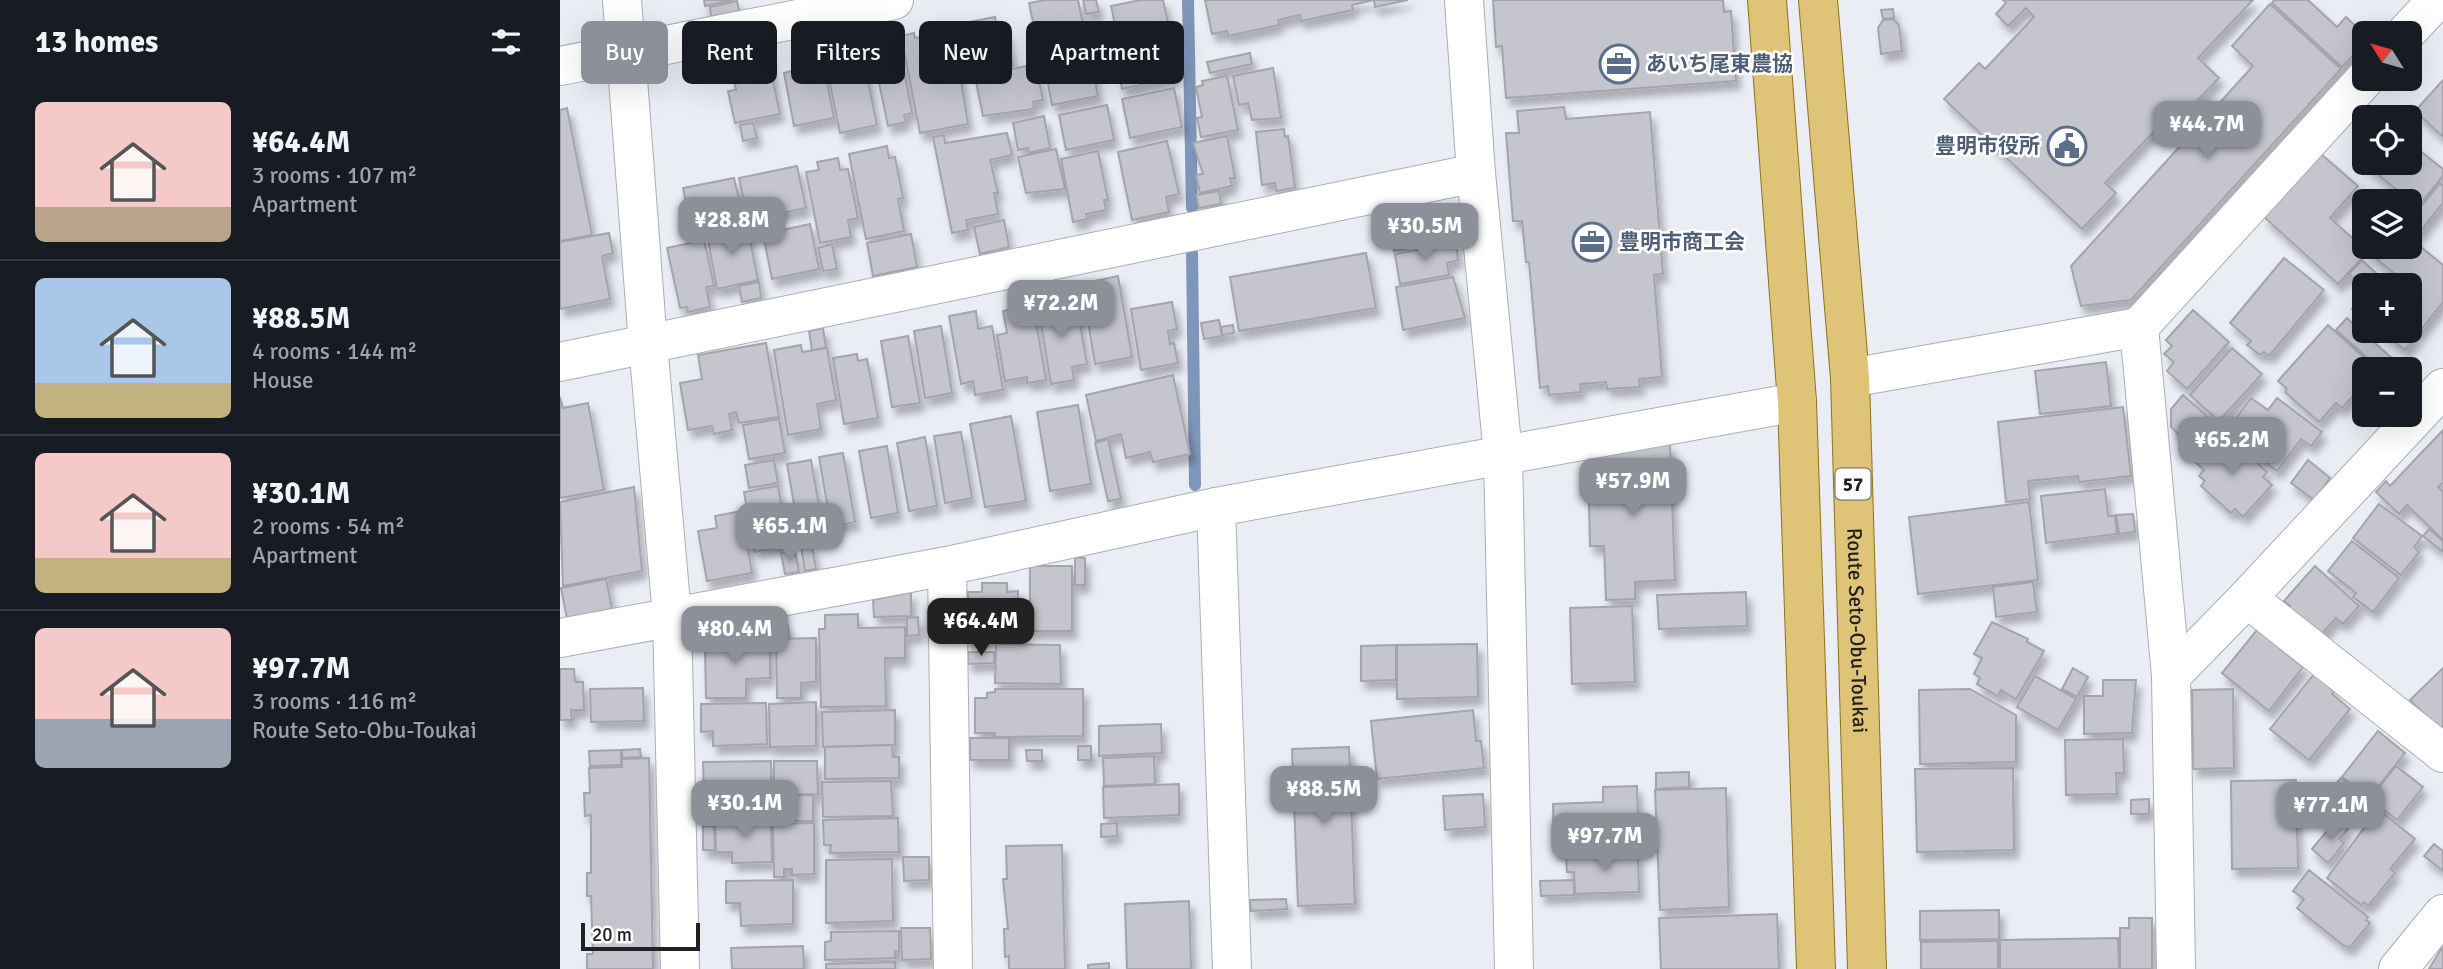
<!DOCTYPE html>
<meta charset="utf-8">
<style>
body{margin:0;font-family:Signika,"Noto Sans JP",sans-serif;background:#242831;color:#f1f3f6;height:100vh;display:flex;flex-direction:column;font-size:26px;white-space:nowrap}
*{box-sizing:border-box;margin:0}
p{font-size:23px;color:#9ea1a6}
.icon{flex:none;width:38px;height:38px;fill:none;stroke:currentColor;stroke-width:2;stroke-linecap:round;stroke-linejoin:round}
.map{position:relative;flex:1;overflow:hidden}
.sheet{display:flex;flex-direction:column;background:#171b24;width:560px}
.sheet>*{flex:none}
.banner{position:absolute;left:21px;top:21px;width:665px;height:63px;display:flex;gap:14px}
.needle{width:46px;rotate:307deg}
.buttons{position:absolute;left:1792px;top:21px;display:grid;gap:14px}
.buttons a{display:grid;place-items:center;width:70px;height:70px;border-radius:10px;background:#171b24;box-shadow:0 7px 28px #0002;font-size:35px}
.scale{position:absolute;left:21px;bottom:18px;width:119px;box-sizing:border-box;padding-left:7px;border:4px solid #202124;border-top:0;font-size:19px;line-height:24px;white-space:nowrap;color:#202124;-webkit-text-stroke:5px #fff;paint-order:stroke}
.price{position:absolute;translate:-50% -60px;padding:0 16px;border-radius:14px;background:#8c9099;color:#fff;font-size:23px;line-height:46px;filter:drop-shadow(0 2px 4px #0008)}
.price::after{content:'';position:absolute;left:50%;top:42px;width:21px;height:16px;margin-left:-10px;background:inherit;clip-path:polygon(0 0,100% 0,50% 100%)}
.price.on{background:#222;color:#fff}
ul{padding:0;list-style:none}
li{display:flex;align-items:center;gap:21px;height:175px;padding:0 35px}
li+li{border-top:2px solid #363941}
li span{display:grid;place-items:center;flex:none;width:196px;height:140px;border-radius:10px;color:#555}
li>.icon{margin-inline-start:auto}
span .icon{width:84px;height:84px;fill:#fffc;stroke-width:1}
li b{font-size:30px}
h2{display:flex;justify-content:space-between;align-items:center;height:84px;padding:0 35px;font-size:30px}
.tag{padding:0 24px;border-radius:10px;background:#171b24;box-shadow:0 7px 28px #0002;font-size:24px;line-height:63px}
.tag.on{background:#8c9099;color:#fff}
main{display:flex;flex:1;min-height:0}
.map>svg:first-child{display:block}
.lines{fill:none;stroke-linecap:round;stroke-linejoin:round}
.stream{stroke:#7f96bb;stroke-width:12}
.building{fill:#c5c5cd;stroke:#a4a4ab;stroke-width:2;filter:url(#shadow)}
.street-casing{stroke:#abaeb5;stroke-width:40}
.primary-casing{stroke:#8e711f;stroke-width:40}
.street{stroke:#fff;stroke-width:38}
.primary{stroke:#dfc477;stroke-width:38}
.labels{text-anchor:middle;stroke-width:5;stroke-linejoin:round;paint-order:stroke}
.shield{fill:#fff;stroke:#636466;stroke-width:2}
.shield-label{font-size:19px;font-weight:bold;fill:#202124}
.service-label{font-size:21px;font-weight:bold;fill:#4e5e75;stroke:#fff;text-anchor:start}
.street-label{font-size:21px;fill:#202124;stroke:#fff}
</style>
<main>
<section class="sheet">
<h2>13 homes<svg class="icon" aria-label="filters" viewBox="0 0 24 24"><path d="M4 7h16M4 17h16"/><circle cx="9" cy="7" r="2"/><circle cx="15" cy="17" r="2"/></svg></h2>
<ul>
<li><span style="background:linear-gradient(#f6c9c9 75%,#b9a48a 0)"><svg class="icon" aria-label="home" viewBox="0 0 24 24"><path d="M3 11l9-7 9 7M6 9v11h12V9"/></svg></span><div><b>¥64.4M</b><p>3 rooms · 107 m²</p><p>Apartment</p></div></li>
<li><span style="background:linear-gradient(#a9c7e8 75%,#c2b280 0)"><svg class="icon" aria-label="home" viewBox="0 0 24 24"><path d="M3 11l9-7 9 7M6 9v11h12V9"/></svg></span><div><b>¥88.5M</b><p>4 rooms · 144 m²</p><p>House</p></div></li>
<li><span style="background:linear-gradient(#f6c9c9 75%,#c2b280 0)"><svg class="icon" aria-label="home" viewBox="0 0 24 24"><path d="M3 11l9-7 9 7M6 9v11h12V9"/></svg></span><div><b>¥30.1M</b><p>2 rooms · 54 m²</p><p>Apartment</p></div></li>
<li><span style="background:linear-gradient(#f6c9c9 65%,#9aa5b1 0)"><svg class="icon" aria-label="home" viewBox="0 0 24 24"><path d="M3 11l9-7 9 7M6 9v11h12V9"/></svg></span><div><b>¥97.7M</b><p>3 rooms · 116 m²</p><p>Route Seto-Obu-Toukai</p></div></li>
</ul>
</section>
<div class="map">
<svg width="1883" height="969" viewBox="0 0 1883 969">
<defs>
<filter id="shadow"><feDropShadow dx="4.5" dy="8" stdDeviation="3.5" flood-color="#0004"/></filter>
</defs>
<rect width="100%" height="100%" fill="#ebedf5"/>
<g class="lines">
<g class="stream">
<path d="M628,0L632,208"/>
<path d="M632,252L635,485"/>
</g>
</g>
<g class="building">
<path d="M144,0H174L145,6Z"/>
<path d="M485,0H518L527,45L480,56L469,3Z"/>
<path d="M523,0H536L539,12L526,14Z"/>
<path d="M581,0H603L609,27L558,38L551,6Z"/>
<path d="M645,0H848L815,7L814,0L792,5L793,10L741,21L740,15L718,20L719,25L668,36L667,31L652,34Z"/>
<path d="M933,0H1163L1164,12L1171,11L1176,81L946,98L942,46L936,47Z"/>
<path d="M1443,0H1693L1638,58L1659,78L1628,110L1621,103L1545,183L1556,193L1522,229L1384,99L1419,63L1425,69L1474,17L1466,8L1448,26L1436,14L1446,3Z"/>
<path d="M1714,0H1748L1777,27L1786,17L1804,34V44L1782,67L1712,3Z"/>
<path d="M177,1L179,11L151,17L150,7Z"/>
<path d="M1710,4L1781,69L1571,300L1521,306L1511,266L1693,66L1672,46Z"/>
<path d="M1333,9L1334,18L1323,19L1321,10Z"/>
<path d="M435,17L438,33L446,31L453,66L414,74L403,23Z"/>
<path d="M1333,19L1339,25L1342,51L1321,54L1318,28L1323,20Z"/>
<path d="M393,31L408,124L360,133L341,36L354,33L355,38Z"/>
<path d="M321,34L322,39L333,38L335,45L339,44L352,113L344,115L346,122L328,126L313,54L307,56L304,38Z"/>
<path d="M611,43L618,77L562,89L555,54Z"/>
<path d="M529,49L538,96L492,105L483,58Z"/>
<path d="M690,53L692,64L650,73L647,62Z"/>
<path d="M208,56L220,114L175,123L168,91L176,90L171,64Z"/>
<path d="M262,58L274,118L234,126L224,73L242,68L241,62Z"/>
<path d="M304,61L317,125L280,133L267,69Z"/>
<path d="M466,66L467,70L476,68L483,100L473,102L474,109L423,116L415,77Z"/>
<path d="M713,68L721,118L692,120L688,103L679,105L673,76Z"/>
<path d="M667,76L678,130L641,137L637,118L642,117L636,87L643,85L642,81Z"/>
<path d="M1883,80V137L1855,111Z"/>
<path d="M614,88L622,127L570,138L562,99Z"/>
<path d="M547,105L554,140L506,150L499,115Z"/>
<path d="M1004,107L1006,119L1090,112L1103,274L1094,275L1102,377L1079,379L1080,387L1047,389L1046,382L1020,384L1021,392L989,395L988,386L980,388L969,262H966L962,221H953L946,133H959L957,111Z"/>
<path d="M7,108L32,235L0,241V110Z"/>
<path d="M484,116L490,148L469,153L468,148L458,150L453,123Z"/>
<path d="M193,123L197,138L183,141L180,125Z"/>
<path d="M724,129L725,137L728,136L735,188L716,191L715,183L702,185L696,132Z"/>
<path d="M447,133L452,155L430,160L438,193H434L438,214L406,220L408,230L392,233L373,137L384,135L385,143Z"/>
<path d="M667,136L675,178H670L672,186L640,193L636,175L643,174L633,143Z"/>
<path d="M607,141L619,194L606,197L609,212L572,220L558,152Z"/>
<path d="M1850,143L1883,169V176L1858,207L1805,164L1850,163Z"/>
<path d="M327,146L329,158L335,157L343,198L338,199L344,231L306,239L289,154Z"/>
<path d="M496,149L505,189L466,193L458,157Z"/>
<path d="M538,151L548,200H544L546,210L526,214L527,219L513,222L501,159Z"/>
<path d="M1761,154L1798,186L1770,218L1799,244L1793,251L1802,258L1778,284L1704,217Z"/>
<path d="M278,158L280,170L288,169L298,218L288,220L291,237L260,243L246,172L259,170L257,162Z"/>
<path d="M237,166L246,208L188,220L179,178Z"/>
<path d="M174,178L183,217L131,228L123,188Z"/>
<path d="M1880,183L1883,186V203L1853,240L1850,237V202L1859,209Z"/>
<path d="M659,191L661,204L639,208L636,195Z"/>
<path d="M875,206L881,243L834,251L828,215Z"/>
<path d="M444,220L449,247L420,254L414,227Z"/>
<path d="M250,224L259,269L212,279L203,234Z"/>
<path d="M187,225L198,280L157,289L147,234Z"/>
<path d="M49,233L53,253L42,256L50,299L0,309V242Z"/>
<path d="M351,234L357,267L313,276L307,243Z"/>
<path d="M1850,238L1883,265V302L1845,350L1820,331H1850L1851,287L1803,248L1850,247Z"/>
<path d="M144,240L154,286L146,287L150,307L128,312L127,307L120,308L107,248Z"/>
<path d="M896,243L898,260L887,263L889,275L840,284L835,254Z"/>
<path d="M272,244L277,269L263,271L258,248Z"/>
<path d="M806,253L816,308L679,331L670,277Z"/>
<path d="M1724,258L1764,290L1709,356L1704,352L1700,355L1687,345L1691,341L1670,323Z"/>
<path d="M1802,260L1816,273L1803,287L1789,274Z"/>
<path d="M558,276L572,357L535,364L526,310L535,309L530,282Z"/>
<path d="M893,277L905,318L843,330L836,287Z"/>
<path d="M199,282L201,298L182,302L179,286Z"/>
<path d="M1804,294V318L1792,309Z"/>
<path d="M500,295L503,315L518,312L527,364L512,367L514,380L491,384L477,299Z"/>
<path d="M612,302L617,329L608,331L610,344L614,343L618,363L581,370L571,309Z"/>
<path d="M473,305L486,380L467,383V377L445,381L437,335L447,333L443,311Z"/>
<path d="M1633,310L1669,342L1627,389L1607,371L1614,362L1604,354L1612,346L1606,340Z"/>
<path d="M416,311L418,329L432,326L443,390L415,395L413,381L401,384L389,316Z"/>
<path d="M1787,318L1835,361L1828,369H1820L1776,330Z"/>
<path d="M659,320L662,336L644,339L641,323Z"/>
<path d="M673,325L674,333L662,335L661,327Z"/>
<path d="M1768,325L1817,369H1804V384L1782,408L1776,403L1759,422L1725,392L1727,389L1718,381Z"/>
<path d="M381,326L392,393L365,398L354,331Z"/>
<path d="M263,328L266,348L252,350L249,331Z"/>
<path d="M348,336L360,403L332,407L321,341Z"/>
<path d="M206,343L219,417L179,423L176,412L169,414L172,430L154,434L152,426L128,430L120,383L142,379L138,355Z"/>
<path d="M241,345L242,352L267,348L276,400L257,404L261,429L228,435L214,350Z"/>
<path d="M1672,348L1702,374L1659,421L1630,395Z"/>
<path d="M297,354L298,361L307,359L318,418L284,424L273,358Z"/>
<path d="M1546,362L1551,406L1480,414L1475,371Z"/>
<path d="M613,375L630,454L593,462L590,452L566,458L561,434L536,441L526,395Z"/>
<path d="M1623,395L1659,427L1637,451L1611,427V409Z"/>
<path d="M0,397L3,408L28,403L44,490L0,498Z"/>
<path d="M1691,398L1708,410L1717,398L1762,432L1751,446L1741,439L1717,471L1666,432Z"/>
<path d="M518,405L531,484L490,491L477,412Z"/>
<path d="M1563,407L1571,476L1519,482L1518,476L1468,481L1470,499L1446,502L1438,422Z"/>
<path d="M451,416L466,501L425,507L410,424Z"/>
<path d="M219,419L225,453L189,459L183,425Z"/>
<path d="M1883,430V482L1878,487L1883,492V540L1847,505L1839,514L1816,492L1826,481L1830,486Z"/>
<path d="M401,432L412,498L385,503L374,436Z"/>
<path d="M1659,436L1674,449L1677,445L1707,472L1703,477L1712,485L1683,517L1675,509L1671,513L1641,486L1645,481L1639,476L1644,470L1635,462Z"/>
<path d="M365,437L377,506L349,511L337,443Z"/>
<path d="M548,439L561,499L548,501L535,443Z"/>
<path d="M1110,443L1115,580L1075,582V599L1046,600L1044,546H1030L1028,459Z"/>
<path d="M327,446L338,513L311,518L299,451Z"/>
<path d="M283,453L295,522L271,527L259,457Z"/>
<path d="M214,460L218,483L189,488L185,465Z"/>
<path d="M251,460L263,529L239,533L227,464Z"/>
<path d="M1748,460L1770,478L1754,500L1731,483Z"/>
<path d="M218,486L228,546L194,552L184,492Z"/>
<path d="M74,487L82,571L3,586L0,502Z"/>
<path d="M1545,489L1548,516H1555L1557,534L1486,543L1481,496Z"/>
<path d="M1469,502L1478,580L1358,594L1349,517Z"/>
<path d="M1819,504L1862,536L1854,547L1859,552L1841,575L1793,538Z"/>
<path d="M182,511L192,573L147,581L138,531L157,528L155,516Z"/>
<path d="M1573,514L1575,532L1559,534L1556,515Z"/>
<path d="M1869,529L1883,541V552L1863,536Z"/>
<path d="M1792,541L1839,578L1813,612L1793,597L1796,593L1768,571Z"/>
<path d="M252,545L256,569L245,571L241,547Z"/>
<path d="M235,551L239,572L225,574L221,553Z"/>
<rect x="515" y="558" width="10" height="27"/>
<rect x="470" y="566" width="42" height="65"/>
<path d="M1755,566L1799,606L1783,624L1776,618L1759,637L1727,608L1730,606L1724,601Z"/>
<path d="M46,579L52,609L7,618L1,588Z"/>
<path d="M1473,582L1477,612L1436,617L1433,587Z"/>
<path d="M422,583H447V592L458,591L457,639H407L408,592H422Z"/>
<path d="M351,592V616L314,617L313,600Z"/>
<path d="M1186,592L1187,626L1099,629L1097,595Z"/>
<path d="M1072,606L1075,682L1012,684L1010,608Z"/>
<path d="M298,614V628L345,627V658H325L326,706L261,707L259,629H265V615Z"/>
<path d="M358,617L359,635L347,636V618Z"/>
<path d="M1432,622L1468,639L1467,642L1484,651L1456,699L1441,690L1438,696L1417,684L1420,678L1414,674L1422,658L1414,654Z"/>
<path d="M228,625L229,637L216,638V626Z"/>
<path d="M1697,630L1743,667L1709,711L1662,673Z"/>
<path d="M210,638V678L186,679V698H146L145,651L153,639Z"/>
<path d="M256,638V682L241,683V698H217L216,639Z"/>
<path d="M436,644L500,645L501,684L435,683Z"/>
<path d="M917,644L918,697L837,699V645Z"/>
<path d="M836,645V680L801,681V646Z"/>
<path d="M408,652H434V663L408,664Z"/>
<path d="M1513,668L1528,677L1517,697L1502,689Z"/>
<path d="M1883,668V733L1850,700Z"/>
<path d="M0,669H14L15,682H23L24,710H11L12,720H0Z"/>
<path d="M1754,674L1775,691L1772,694L1790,709L1749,760L1710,729Z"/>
<path d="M1475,676L1516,699L1498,730L1457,707Z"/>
<path d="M1543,680H1576L1572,733L1524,734V696H1543Z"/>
<path d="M83,688L84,721L31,722L30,689Z"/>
<path d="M435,689H523V736L435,737V733H415V698H427V693L435,692Z"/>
<path d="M1410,689L1456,715V762L1360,764L1359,690Z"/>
<path d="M1673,689L1674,768L1633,769L1632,690Z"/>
<path d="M256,702V746L210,747L209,704Z"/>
<path d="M206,703L207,744L153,746V731L141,732V704Z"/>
<path d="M335,710V745L263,747L262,712Z"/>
<path d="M913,710L916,741H921L924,768L817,779L811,721Z"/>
<path d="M601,724L602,753L539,756V726Z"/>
<path d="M1818,731L1845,753L1809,798L1782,777Z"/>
<rect x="410" y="738" width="39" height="22"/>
<path d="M1563,739L1564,773H1556L1557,794L1506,795L1505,740Z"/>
<path d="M332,745L333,757H339V778L265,779V747Z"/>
<rect x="518" y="746" width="13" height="14"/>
<path d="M789,747L795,904L738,906L732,749Z"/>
<path d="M80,749L81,757L62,758V750Z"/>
<path d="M61,750V765L30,766L29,751Z"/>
<path d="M466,750H482V761H467Z"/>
<path d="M594,756L595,784L544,786L543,758Z"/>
<path d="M89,758L93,969H27V954H33L31,896H27V873H31V815L25,816L24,793H30L29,768L62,767V759Z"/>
<path d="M211,761L212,802L159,803V793H144L143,762Z"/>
<path d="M214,761H257L258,794L214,795Z"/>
<path d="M1836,766L1863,787L1837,820L1810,799Z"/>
<path d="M1453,768L1454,850L1357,852L1355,769Z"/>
<path d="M1129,772V787L1096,789V773Z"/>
<path d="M1781,778L1797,791L1789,800L1773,787Z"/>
<path d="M1736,780L1738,868L1672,869L1671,781Z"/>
<path d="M331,781L333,816L263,817L262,782Z"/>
<path d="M619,784V815L544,818L543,787Z"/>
<path d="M1077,786L1079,847L994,851L993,804L1043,802V787Z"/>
<path d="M1166,788L1169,907L1100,910L1095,790Z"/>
<path d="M923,794L925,827L885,830L883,796Z"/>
<path d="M253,795V821H232V813H221V796Z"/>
<path d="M1589,799V814H1571V800Z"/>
<path d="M1818,809L1855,839L1830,869L1835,873L1808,906L1804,902L1801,905L1767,878Z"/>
<path d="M338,818L339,852L270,853L271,845H264L263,820Z"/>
<path d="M1777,819L1788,829L1779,839L1784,843L1768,863L1752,849Z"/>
<path d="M211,820L212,862L172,863V852H156L155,821Z"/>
<path d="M254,823V874L232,875V869H224V877H214L213,824Z"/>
<path d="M557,823V836L541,837V824Z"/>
<path d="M143,826H154L155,850H143Z"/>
<path d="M1874,844L1883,851V871L1864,856Z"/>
<path d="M502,845L505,969H449V956L445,957L444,929H448L443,879H447L446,846Z"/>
<path d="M1078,854L1079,892L1015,894L1014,872H1007L1006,856Z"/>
<path d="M343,857H369V880L344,881Z"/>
<path d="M332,859L333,921L266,923V860Z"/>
<path d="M1749,870L1808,917L1806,920L1810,923L1790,947L1784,946L1737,908L1744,899L1733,891Z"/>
<path d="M233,880V924L181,926L180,903H166V881Z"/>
<path d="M1014,880V895L981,896L980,881Z"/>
<path d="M726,899L727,909L691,911L690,900Z"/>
<path d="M629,901L631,969H567L565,904Z"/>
<path d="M1439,910V939L1360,940V911Z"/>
<path d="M1217,914L1219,969H1101L1099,918Z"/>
<path d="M1569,918H1592V969H1560V928H1569Z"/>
<path d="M341,928H370L371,959L342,960Z"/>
<path d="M339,931V952L335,951V958L265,960V942L271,941V932Z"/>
<path d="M1558,938L1559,969H1440V940Z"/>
<path d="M1438,941V969H1361V942Z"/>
<path d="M243,946L244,969H172L171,948Z"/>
<path d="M1883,946V969H1869Z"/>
<path d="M335,962V969H266V964Z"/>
<path d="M549,963V969H528V965Z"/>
</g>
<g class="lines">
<defs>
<g id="street">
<path d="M62,0L88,344L112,615L120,969"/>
<path d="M904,0L916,173L943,455L954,969"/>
<path d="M1846,33L1877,0"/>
<path d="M0,66L334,0"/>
<path d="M1579,327L1611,676L1616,969"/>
<path d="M0,362L916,173"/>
<path d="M1290,378L1579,327L1805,79"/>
<path d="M656,507L672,969"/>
<path d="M387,566L393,969"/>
<path d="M1687,598L1883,753"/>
<path d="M0,638L387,566L656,507L1237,402"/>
<path d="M1611,676L1687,598L1883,388"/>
<path d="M1838,969L1883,914"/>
</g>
<g id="primary">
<path d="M1207,0L1237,402L1256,969"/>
<path id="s1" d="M1258,0L1290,378L1307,969"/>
</g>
</defs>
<use href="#street" class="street-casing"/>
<use href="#primary" class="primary-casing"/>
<use href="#street" class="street"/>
<use href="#primary" class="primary"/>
</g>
<defs>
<symbol id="office-ring" viewBox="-11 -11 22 22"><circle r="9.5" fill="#fff" stroke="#5c6f8a" stroke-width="1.5"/><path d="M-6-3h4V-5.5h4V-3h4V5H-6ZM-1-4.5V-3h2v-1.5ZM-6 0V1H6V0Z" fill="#5c6f8a"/></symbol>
<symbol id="civic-ring" viewBox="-11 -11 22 22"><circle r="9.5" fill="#fff" stroke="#5c6f8a" stroke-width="1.5"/><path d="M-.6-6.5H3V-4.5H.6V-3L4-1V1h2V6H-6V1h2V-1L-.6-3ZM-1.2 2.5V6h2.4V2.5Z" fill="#5c6f8a"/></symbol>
</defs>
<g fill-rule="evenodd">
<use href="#office-ring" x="1037" y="42" width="44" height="44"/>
<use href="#civic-ring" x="1485" y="124" width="44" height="44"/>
<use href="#office-ring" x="1010" y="220" width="44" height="44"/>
</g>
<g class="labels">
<rect class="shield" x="1275.5" y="468.5" width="35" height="31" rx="5"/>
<g class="shield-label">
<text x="1293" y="491">57</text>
</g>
<g class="service-label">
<text x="1086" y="71">あいち尾東農協</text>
<text x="1480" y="153" text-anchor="end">豊明市役所</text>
<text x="1059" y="249">豊明市商工会</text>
</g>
<g class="street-label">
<text dy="7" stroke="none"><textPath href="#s1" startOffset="632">Route Seto-Obu-Toukai</textPath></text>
</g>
</g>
</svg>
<div class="buttons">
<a><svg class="needle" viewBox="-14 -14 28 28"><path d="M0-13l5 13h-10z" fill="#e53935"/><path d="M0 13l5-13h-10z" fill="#9ea1a6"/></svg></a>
<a><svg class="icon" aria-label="locate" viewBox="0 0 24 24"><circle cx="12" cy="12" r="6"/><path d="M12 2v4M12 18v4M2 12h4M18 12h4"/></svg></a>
<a><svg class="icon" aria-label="layers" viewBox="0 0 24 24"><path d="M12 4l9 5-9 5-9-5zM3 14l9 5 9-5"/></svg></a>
<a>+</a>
<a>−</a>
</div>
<div class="scale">20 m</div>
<b class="price" style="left:1647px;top:161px">¥44.7M</b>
<b class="price" style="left:172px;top:257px">¥28.8M</b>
<b class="price" style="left:865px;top:263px">¥30.5M</b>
<b class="price" style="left:501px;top:340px">¥72.2M</b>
<b class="price" style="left:1672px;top:477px">¥65.2M</b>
<b class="price" style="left:1073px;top:518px">¥57.9M</b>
<b class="price" style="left:230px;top:563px">¥65.1M</b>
<b class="price on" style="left:421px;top:658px">¥64.4M</b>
<b class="price" style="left:175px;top:666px">¥80.4M</b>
<b class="price" style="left:764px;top:826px">¥88.5M</b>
<b class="price" style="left:185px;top:840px">¥30.1M</b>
<b class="price" style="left:1771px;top:842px">¥77.1M</b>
<b class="price" style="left:1045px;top:873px">¥97.7M</b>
<div class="banner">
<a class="tag on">Buy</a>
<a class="tag">Rent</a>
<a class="tag">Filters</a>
<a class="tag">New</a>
<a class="tag">Apartment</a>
</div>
</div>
</main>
